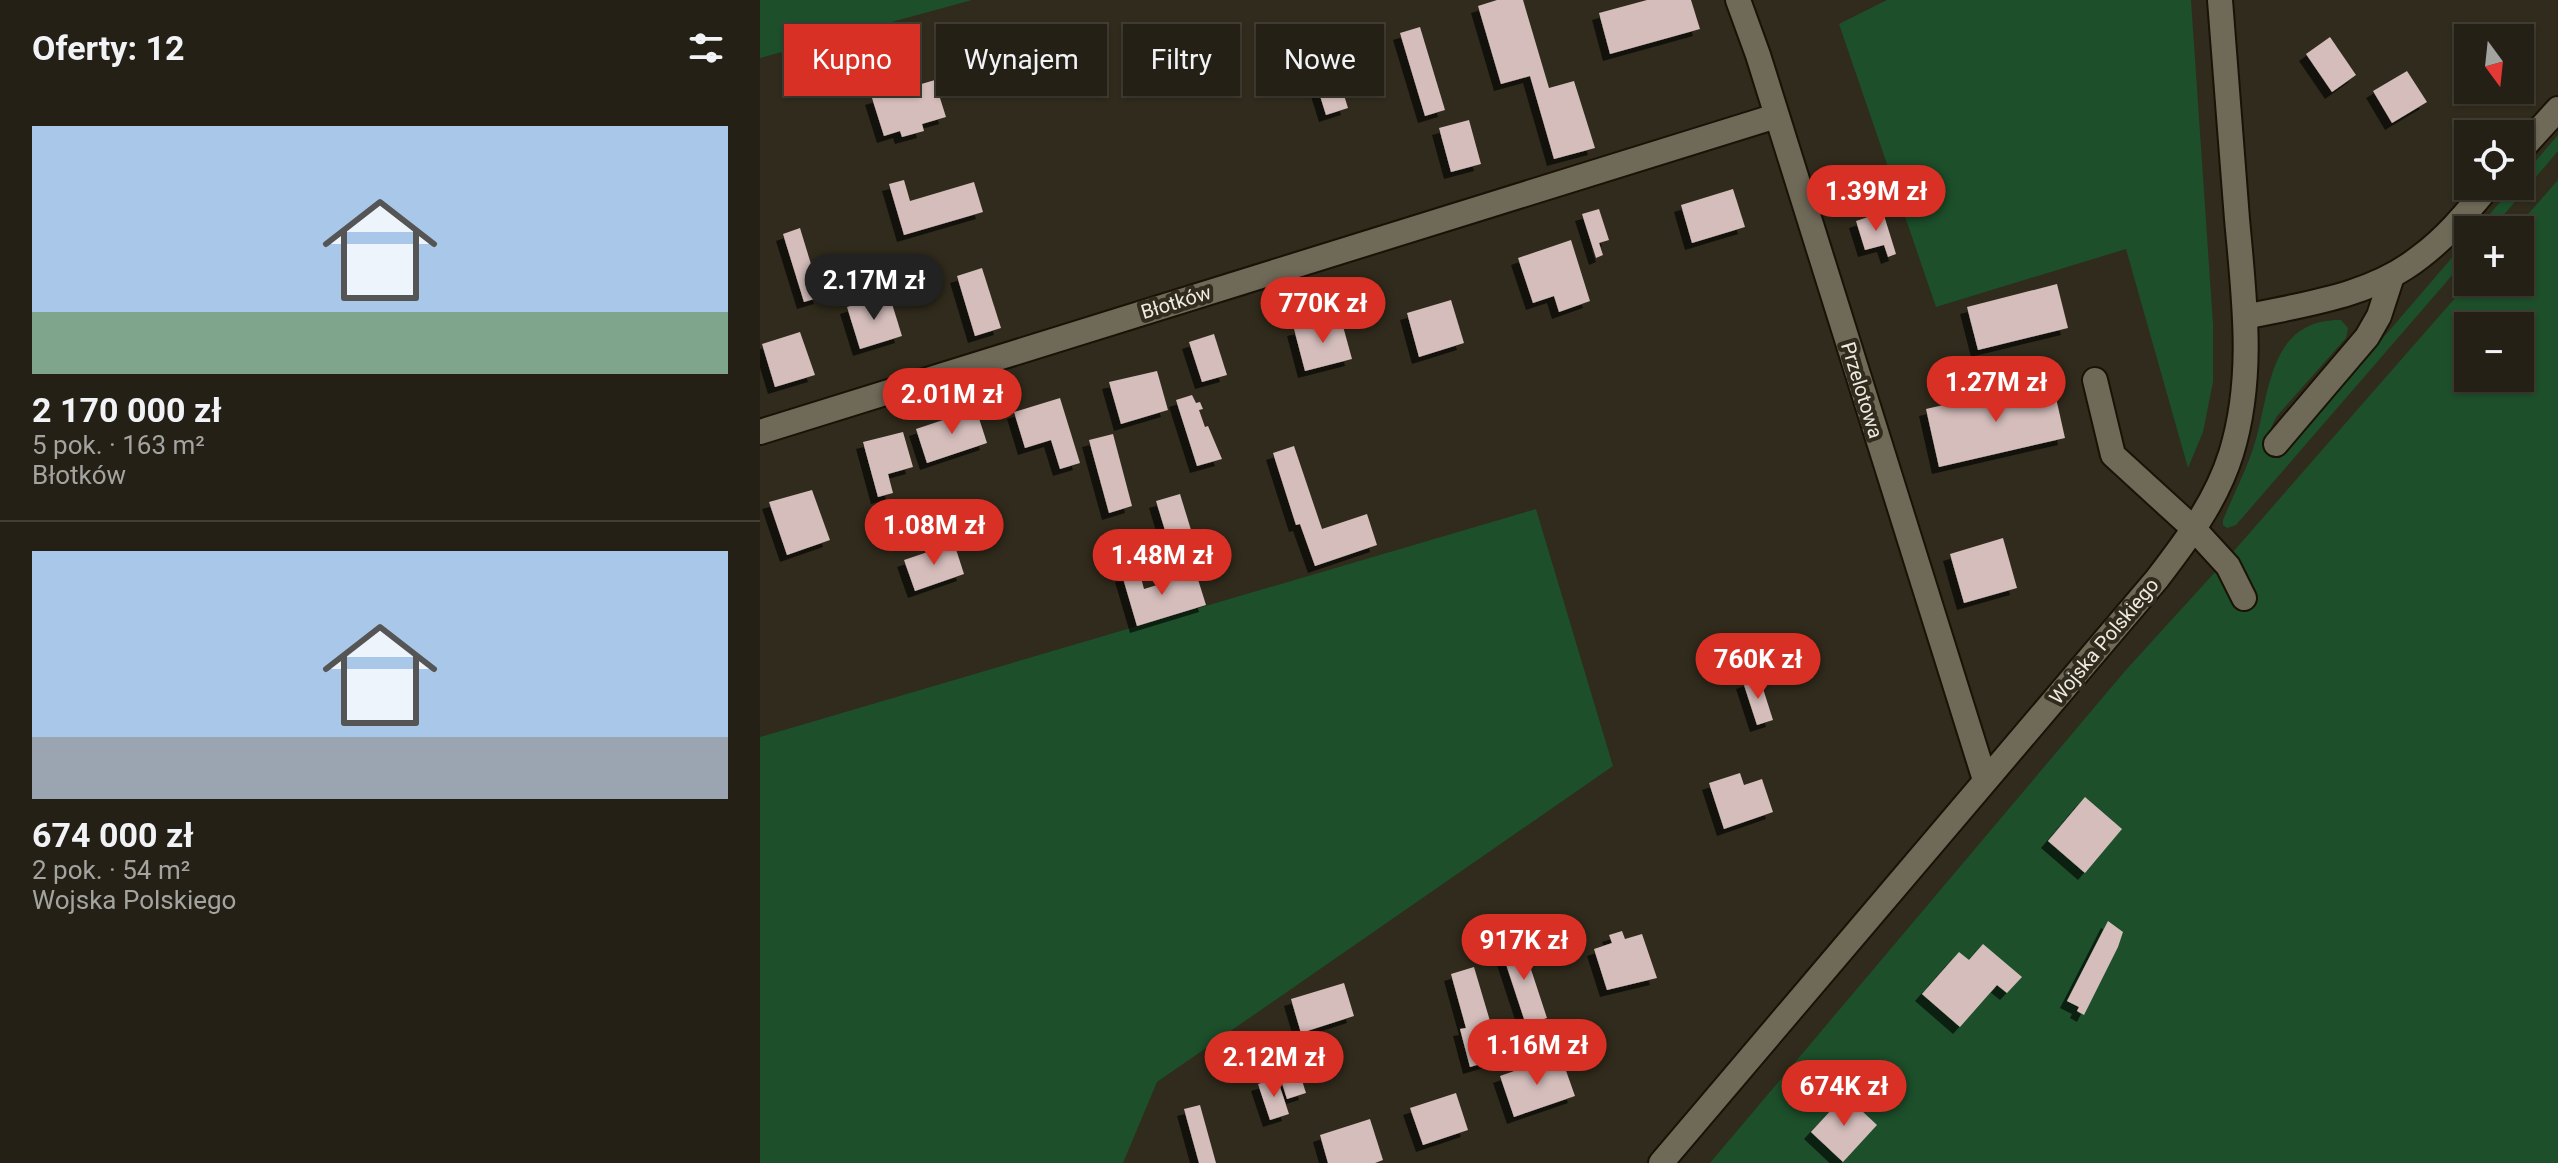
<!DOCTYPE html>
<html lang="pl">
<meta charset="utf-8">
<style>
body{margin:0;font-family:Roboto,sans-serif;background:#2c281e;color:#f1f3f6;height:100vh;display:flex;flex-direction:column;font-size:30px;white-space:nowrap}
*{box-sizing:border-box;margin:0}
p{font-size:26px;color:#a3a3a0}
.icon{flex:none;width:44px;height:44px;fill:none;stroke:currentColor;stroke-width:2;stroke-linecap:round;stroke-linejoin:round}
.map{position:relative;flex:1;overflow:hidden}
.side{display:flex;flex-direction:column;background:#242015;width:760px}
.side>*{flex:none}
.hud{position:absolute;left:24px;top:24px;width:760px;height:72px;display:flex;gap:16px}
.needle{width:52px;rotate:165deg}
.controls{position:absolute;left:1694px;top:24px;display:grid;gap:16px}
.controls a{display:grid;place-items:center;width:80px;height:80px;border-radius:0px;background:#242015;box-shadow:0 2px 6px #0004,0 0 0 2px #413e34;font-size:40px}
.price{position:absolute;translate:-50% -68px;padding:0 18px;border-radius:28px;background:#d93025;color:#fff;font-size:26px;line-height:52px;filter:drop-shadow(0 2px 4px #0008)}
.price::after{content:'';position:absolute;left:50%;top:48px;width:24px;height:18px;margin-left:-12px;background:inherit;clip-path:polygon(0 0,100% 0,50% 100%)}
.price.current{background:#222;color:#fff}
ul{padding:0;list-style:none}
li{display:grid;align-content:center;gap:16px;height:424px;padding:0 32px}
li+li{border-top:2px solid #413e34}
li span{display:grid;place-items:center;height:248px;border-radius:0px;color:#555}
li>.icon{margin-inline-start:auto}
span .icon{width:144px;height:144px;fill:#fffc;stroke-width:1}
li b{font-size:34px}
h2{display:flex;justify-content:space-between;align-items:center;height:96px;padding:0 32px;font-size:34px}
.tag{padding:0 28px;border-radius:0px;background:#242015;box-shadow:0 2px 6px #0004,0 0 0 2px #413e34;font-size:28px;line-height:72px}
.tag.current{background:#d93025;color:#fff}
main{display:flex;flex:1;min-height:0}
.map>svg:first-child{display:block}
.green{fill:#1c4f2a;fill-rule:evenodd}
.building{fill:#d4bdbb;filter:url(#shadow)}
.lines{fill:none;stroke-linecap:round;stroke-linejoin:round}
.minor-casing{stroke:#181306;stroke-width:28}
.minor{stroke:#6f6958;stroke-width:24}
.labels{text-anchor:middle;stroke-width:8;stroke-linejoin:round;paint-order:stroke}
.street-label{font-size:20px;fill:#edeae0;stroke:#302b1c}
</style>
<main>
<section class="side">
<h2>Oferty: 12<svg class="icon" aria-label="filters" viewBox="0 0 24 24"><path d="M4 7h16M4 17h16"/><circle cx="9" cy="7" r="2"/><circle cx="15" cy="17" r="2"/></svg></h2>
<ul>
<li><span style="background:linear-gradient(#a9c7e8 75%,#7fa58c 0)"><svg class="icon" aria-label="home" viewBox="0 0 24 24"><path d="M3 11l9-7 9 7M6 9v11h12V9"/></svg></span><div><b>2 170 000 zł</b><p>5 pok. · 163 m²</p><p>Błotków</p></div></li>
<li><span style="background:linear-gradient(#a9c7e8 75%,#9aa5b1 0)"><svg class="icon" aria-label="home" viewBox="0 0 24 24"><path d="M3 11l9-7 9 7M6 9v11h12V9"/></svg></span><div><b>674 000 zł</b><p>2 pok. · 54 m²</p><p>Wojska Polskiego</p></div></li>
</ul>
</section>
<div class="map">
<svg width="1798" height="1163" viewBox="0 0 1798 1163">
<defs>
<filter id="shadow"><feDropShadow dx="-7" dy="7" stdDeviation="0" flood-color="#0009"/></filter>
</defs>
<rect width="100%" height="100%" fill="#302b1c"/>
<g class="green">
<path d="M0,0H212L0,58Z"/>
<path d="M1127,0H1431L1453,324V382L1443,432L1428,468L1366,249L1176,307L1079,24Z"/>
<path d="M1798,135V151L1731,230H1716L1754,186H1760V179Z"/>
<path d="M1798,180V1163H950L1365,671L1466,560L1709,282H1760V230H1754ZM1708,326H1760V378H1708Z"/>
<path d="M1708,239V257L1476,525L1467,528L1463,525V520C1474,493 1488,467 1496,439C1510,390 1510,319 1581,320L1588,328L1586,338L1517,416C1509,430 1503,447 1519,459Z"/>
<path d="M776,509L853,766L397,1082L363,1163H0V737Z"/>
</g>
<g class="building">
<path d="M737,0H763L789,88L814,81L835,148L794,159L770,76L741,84L718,6Z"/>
<path d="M887,0H931L940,29L850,54L839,13Z"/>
<path d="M660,27L685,110L665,116L640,33Z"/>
<path d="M564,32L588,108L566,115L542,38Z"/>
<path d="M1570,37L1596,75L1572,92L1546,54Z"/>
<path d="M1647,71L1667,102L1632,123L1613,91Z"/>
<path d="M157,78L158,85L175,80L182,86L183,93L180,98L186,117L162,124L164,131L142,137L140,131L124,136L112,98L129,93L127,87Z"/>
<path d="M709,120L721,164L691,172L679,128Z"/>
<path d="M144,180L150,201L214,182L223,212L144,235L129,184Z"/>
<path d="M973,189L985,227L932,243L921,205Z"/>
<path d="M839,209L849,240L839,243L843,255L836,258L822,214Z"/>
<path d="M1123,212L1136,254L1128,257L1124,245L1105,250L1096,221Z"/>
<path d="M40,228L61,297L44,302L23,234Z"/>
<path d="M811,240L830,301L799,312L794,296L773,303L758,258Z"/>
<path d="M222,268L241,328L215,336L197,276Z"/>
<path d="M1297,284L1308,328L1218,350L1207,307Z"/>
<path d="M129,294L142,336L100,349L87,307Z"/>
<path d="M691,300L704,343L659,357L647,313Z"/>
<path d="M581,319L592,359L545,371L534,329Z"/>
<path d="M40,332L55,375L15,387L2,344Z"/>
<path d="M454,334L467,375L442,382L429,342Z"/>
<path d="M397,371L408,410L361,424L349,382Z"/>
<path d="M1292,380L1305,438L1179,467L1166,409Z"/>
<path d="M432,395L436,403L440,402L443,409L439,410L445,427L448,426L462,459L437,466L416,400Z"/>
<path d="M300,398L320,463L300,469L291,440L265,448L254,412Z"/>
<path d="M216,409L227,443L167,463L156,429Z"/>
<path d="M143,432L153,467L128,474L133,493L118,497L103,442Z"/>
<path d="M353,434L372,506L349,513L329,440Z"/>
<path d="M534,446L562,529L607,514L617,545L555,566L540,524L536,525L513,453Z"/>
<path d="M52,490L70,540L27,555L9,502Z"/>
<path d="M420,494L439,556L415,563L396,501Z"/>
<path d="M1243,538L1257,588L1204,603L1190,554Z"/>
<path d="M194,543L204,574L155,591L144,560Z"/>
<path d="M379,570L384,589L436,573L446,605L377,626L362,575Z"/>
<path d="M999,676L1013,720L997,725L983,682Z"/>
<path d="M980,773L984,785L1002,779L1013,812L964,829L949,783Z"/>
<path d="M1325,797L1362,829L1325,873L1288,841Z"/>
<path d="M1348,921L1363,932L1358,947L1324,1015L1317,1011L1319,1007L1307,1001Z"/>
<path d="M862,931L865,939L882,934L897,978L847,990L834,949L852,943L849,935Z"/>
<path d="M761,939L787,1018L766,1025L740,946Z"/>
<path d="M1223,944L1262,977L1247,993L1237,985L1200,1027L1162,994L1199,952L1209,960Z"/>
<path d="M714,967L730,1021L723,1023L734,1060L710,1067L700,1029L706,1028L691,974Z"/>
<path d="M584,983L594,1016L541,1033L531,999Z"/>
<path d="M529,1040L546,1093L527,1099L510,1046Z"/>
<path d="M791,1058L794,1068L804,1065L815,1096L754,1117L740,1076Z"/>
<path d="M517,1078L529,1114L510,1120L498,1084Z"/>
<path d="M696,1093L708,1130L663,1145L650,1108Z"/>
<path d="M1085,1095L1117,1125L1083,1162L1051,1132Z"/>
<path d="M440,1105L456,1163H439L424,1109Z"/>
<path d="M610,1119L623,1160L615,1163H568L560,1135Z"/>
</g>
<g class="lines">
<defs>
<g id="minor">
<path d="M978,0L998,55L1225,780"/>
<path d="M1760,151L1798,109"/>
<path d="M1485,317C1545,304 1611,296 1660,257C1687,237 1708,211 1729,186"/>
<path d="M1335,380L1353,455L1435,530L1468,566L1484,598"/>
<path d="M0,432L1016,116"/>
<path d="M1516,444L1607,337L1619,316L1632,276"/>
<path d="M901,1163L1397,579C1426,541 1456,502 1471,454C1495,377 1484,297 1477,219C1471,146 1465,73 1460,0"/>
</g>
</defs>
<use href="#minor" class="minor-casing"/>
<use href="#minor" class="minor"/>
</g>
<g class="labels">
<g class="street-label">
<text transform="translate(416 302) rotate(-17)" y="7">Błotków</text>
<text transform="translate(1102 390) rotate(73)" y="7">Przelotowa</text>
<text transform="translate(1344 641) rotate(-50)" y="7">Wojska Polskiego</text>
</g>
</g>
</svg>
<div class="controls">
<a><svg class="needle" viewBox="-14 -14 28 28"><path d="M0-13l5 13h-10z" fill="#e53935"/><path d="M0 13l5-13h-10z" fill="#a3a3a0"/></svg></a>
<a><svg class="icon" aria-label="locate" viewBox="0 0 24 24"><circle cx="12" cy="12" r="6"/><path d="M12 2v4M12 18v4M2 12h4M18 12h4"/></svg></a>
<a>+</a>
<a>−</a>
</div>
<b class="price" style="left:1116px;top:233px">1.39M zł</b>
<b class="price current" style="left:114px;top:322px">2.17M zł</b>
<b class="price" style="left:563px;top:345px">770K zł</b>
<b class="price" style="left:1236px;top:424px">1.27M zł</b>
<b class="price" style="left:192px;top:436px">2.01M zł</b>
<b class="price" style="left:174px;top:567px">1.08M zł</b>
<b class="price" style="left:402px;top:597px">1.48M zł</b>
<b class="price" style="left:998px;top:701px">760K zł</b>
<b class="price" style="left:764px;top:982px">917K zł</b>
<b class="price" style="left:777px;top:1087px">1.16M zł</b>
<b class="price" style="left:514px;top:1099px">2.12M zł</b>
<b class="price" style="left:1084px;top:1128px">674K zł</b>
<div class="hud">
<a class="tag current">Kupno</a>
<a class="tag">Wynajem</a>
<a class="tag">Filtry</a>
<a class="tag">Nowe</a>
</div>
</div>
</main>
